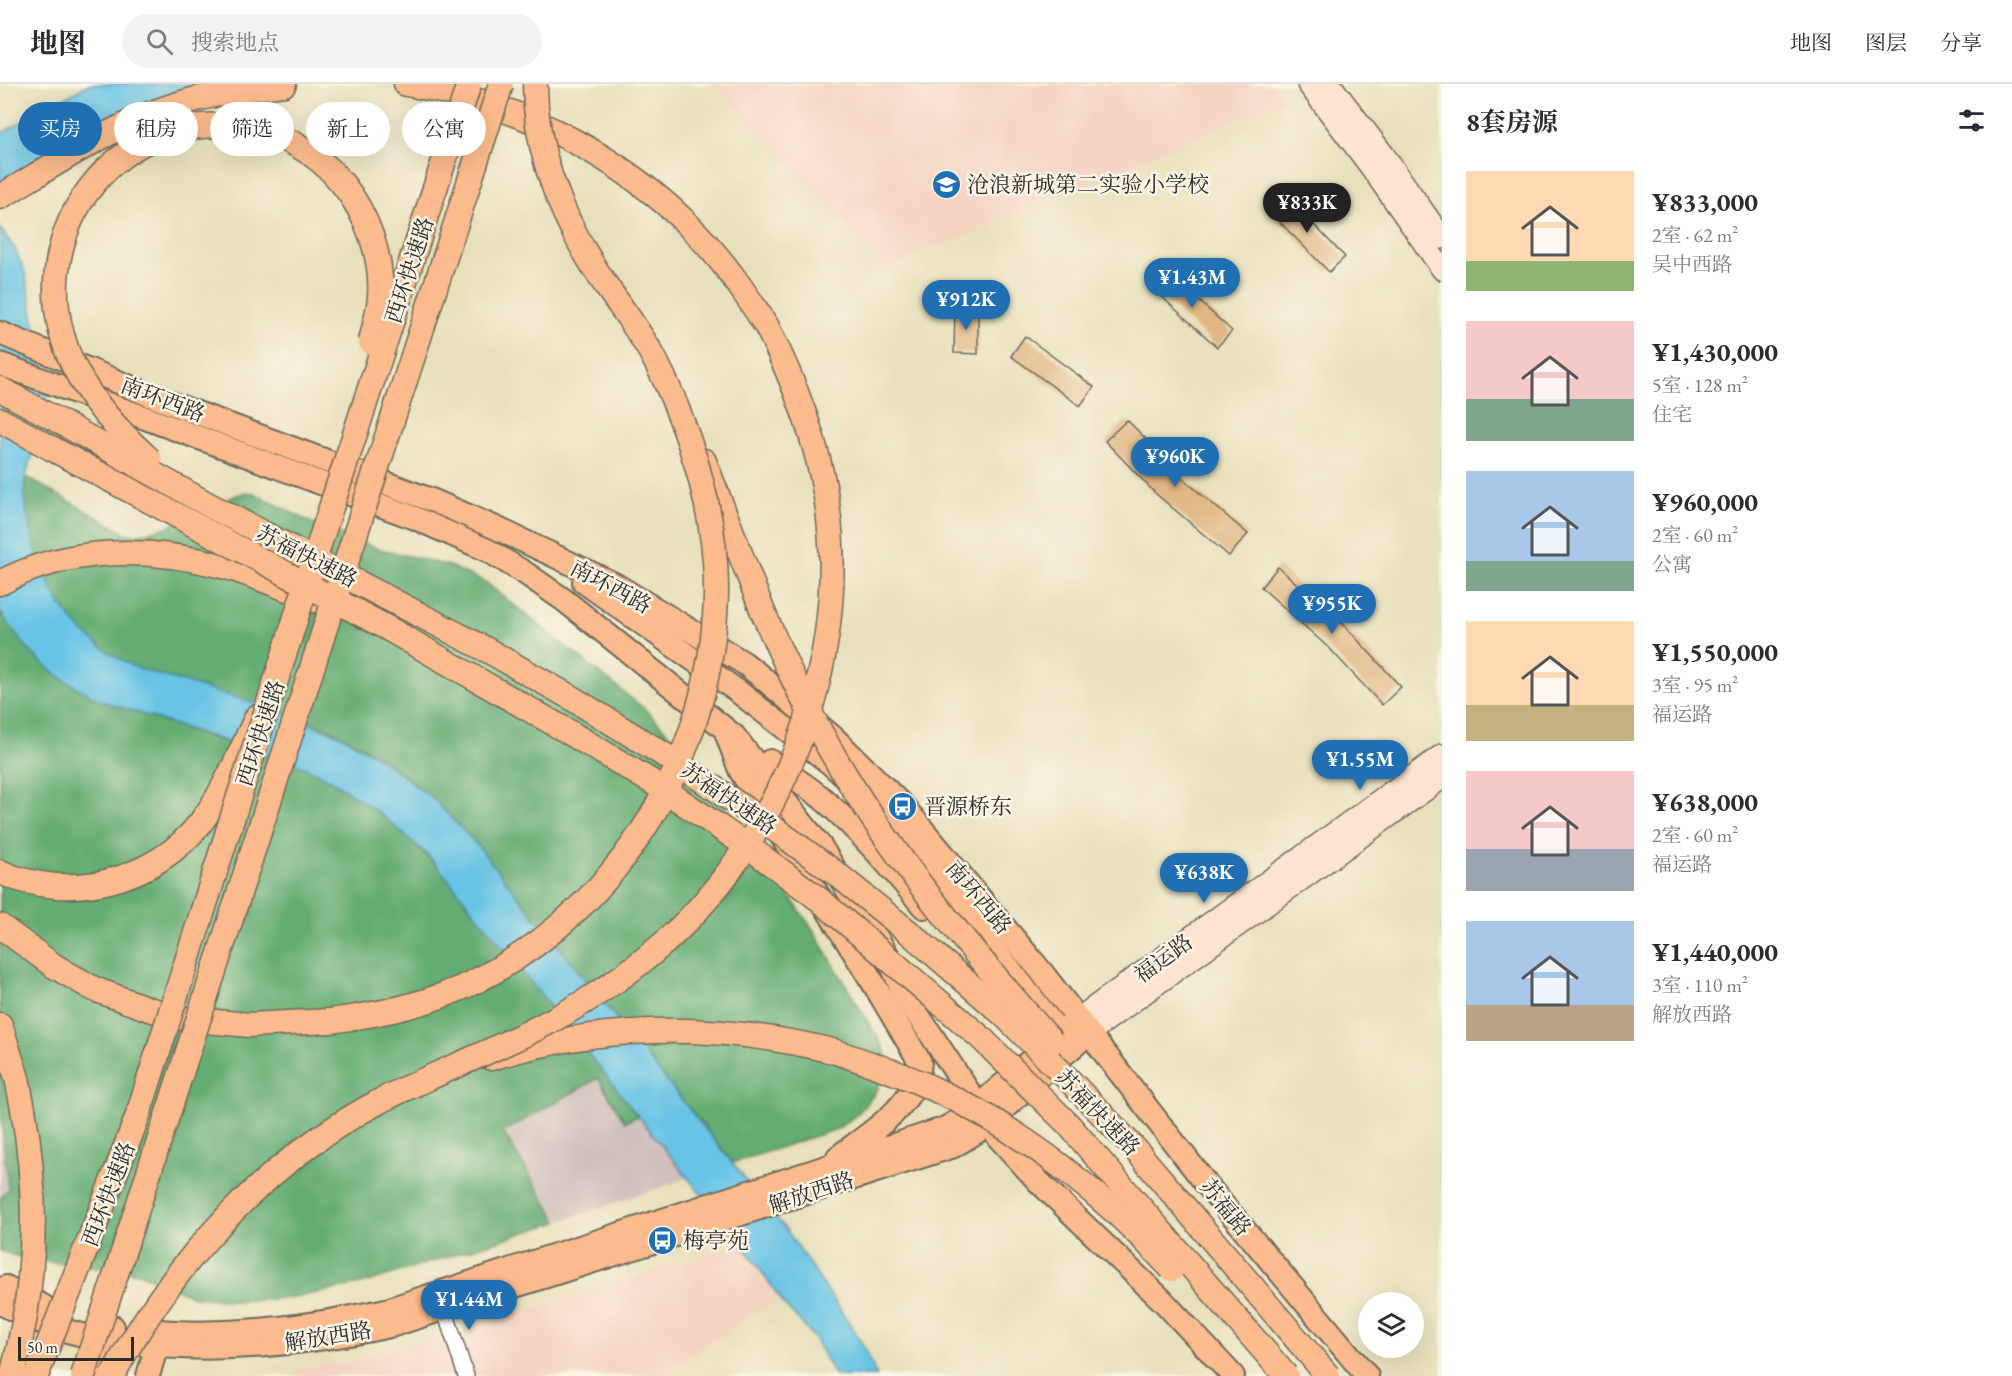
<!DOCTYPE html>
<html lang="zh">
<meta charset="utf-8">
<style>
body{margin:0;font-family:"EB Garamond","Noto Serif SC",serif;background:#f2f2f3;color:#2b2b33;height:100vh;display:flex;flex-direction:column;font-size:22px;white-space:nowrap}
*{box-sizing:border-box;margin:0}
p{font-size:20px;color:#7c7c81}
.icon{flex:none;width:33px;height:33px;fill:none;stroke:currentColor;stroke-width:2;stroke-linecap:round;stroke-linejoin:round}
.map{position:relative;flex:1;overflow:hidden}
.panel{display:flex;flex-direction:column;background:#fff;width:570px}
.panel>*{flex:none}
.guide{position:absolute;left:18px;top:18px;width:570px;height:54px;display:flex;gap:12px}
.fabs{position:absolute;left:1358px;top:1208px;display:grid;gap:12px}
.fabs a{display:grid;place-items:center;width:66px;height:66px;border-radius:50%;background:#fff;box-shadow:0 6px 24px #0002;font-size:30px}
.scale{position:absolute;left:18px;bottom:15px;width:116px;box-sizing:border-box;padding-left:6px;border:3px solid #2b2b2b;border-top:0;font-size:16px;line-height:21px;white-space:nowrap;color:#2b2b2b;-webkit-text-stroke:4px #fcf5e5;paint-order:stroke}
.price{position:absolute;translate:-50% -51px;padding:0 14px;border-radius:21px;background:#1f6fb2;color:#fff;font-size:20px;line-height:39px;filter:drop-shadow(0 2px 3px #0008)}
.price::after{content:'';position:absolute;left:50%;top:36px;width:18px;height:14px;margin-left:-9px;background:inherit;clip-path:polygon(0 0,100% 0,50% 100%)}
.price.current{background:#222;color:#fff}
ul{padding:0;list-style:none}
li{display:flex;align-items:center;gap:18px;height:150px;padding:0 24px}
li span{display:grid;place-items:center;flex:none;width:168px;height:120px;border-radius:0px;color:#555}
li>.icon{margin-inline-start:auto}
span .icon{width:72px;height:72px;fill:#fffc;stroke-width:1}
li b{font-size:26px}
h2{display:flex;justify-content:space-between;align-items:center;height:72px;padding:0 24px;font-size:26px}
.chip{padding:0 21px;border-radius:27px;background:#fff;box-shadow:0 6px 24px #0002;font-size:21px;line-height:54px}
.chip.current{background:#1f6fb2;color:#fff}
header{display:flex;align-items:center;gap:36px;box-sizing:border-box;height:84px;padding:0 30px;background:#fff;border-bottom:2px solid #e1e1e2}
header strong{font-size:28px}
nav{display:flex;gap:33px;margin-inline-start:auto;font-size:21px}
.search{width:420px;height:54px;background:#f2f2f3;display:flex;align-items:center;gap:15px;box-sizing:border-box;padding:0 21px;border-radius:33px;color:#7c7c81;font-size:22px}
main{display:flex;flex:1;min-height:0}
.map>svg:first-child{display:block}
.built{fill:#f4d3c1}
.industrial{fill:#d0c0bc}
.forest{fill:#64ac72;stroke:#486c4e;stroke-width:1.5}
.water{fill:#67c4e5;stroke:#497888;stroke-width:1.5}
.building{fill:#e1b683}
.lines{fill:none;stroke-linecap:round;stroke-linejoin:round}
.minor-casing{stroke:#6d6a5d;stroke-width:18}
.secondary-casing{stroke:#6d6a5d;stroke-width:24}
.primary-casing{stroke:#6d6a5d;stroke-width:26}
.trunk-casing{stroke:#6d6a5d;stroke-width:27}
.minor{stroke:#fff;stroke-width:15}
.secondary{stroke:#fde4d1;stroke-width:21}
.primary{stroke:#fbbb8c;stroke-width:22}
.trunk{stroke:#fbbb8c;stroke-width:24}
.trunk-bridge-casing{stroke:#6d6a5d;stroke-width:27;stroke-linecap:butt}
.trunk-bridge{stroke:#fbbb8c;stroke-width:24}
.labels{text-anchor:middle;stroke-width:5;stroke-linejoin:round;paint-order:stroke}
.poi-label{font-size:22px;fill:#2b2b2b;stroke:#fcf5e5;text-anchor:start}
.street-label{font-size:22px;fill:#2b2b2b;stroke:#fcf5e5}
</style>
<header>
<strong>地图</strong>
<div class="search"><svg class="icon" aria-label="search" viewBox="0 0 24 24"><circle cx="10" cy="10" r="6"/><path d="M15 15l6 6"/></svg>搜索地点</div>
<nav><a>地图</a><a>图层</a><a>分享</a></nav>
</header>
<main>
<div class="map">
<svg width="1442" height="1292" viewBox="0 0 1442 1292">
<rect width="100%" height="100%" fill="#fcf5e5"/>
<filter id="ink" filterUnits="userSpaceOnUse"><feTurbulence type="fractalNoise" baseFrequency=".0167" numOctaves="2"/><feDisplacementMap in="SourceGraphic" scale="12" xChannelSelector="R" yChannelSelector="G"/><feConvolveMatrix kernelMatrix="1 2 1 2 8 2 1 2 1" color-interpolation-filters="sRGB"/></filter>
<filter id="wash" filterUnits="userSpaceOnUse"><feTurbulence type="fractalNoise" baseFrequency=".008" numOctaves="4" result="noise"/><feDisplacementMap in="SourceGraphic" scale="24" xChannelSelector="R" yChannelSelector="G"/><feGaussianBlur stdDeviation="1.35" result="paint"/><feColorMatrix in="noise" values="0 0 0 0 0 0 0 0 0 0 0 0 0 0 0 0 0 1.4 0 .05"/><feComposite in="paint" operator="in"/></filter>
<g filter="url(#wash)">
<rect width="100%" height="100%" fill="#e7e0bb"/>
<g class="built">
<path d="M714,0H1274L1287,15L885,185Z"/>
<path d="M740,1160L779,1213L662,1292H299L293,1285L346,1278L457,1248Z"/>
</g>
<g class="industrial">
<path d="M598,993L625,1038L638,1032L688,1094L558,1138L503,1048Z"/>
<path d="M0,1018L8,1105L0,1114Z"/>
</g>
<g class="forest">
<path d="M26,393L127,450C153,455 211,422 237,411L246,408L254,409L312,439L376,464L449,482L485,498L646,626L693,675L814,847L885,966C890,1000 864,1028 837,1045L733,1079L477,761C439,718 394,678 343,652C297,629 245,617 196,602C177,596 158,592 139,585C88,565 52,521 37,470C30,446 21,418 26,393Z"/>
<path d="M0,527C44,600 98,616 174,641C217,656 261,670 304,683C358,709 404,746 444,790L638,1032L625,1038L598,994L503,1048L558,1138L361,1200L303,1212L262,1216L233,1217L195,1213L139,1189L52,1178L19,1173L0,1167V1114L8,1105L0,1018Z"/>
</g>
<g class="water">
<path d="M89,0H206L177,9L0,100V50Z"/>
<path d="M0,144L15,165L25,188L48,310C49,346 31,364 25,397C23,415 28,435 32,452C48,515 79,558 140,585L267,623L342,652L377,673L432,714L477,761L787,1147L852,1243L864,1263L877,1292H835L814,1254L799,1236L786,1223L752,1174L444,790L427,770L378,728L331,696L304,683L105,618C58,596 27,572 0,527Z"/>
</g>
<g id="blocks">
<g class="building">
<path d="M1286,112L1345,173L1329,188L1270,128Z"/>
<path d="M1166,187L1232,247L1217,263L1151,203Z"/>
<path d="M955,224H978V270L954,269Z"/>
<path d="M1025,252L1094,303L1080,322L1011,272Z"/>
<path d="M1127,336L1182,391L1181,393L1248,450L1229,472L1155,409L1105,357Z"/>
<path d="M1278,483L1345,542L1401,603L1382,621L1331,566L1261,503Z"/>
</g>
</g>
</g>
<g filter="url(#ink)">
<use href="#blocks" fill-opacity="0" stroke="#6d6a5d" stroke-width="1.5"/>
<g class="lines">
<defs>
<path id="minor" d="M442,1218L466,1292"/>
<g id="secondary">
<path d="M1308,0L1370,82L1442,185"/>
<path d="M1330,0L1384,71L1442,154"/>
<path d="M1078,935L1442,671"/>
<path d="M1089,949L1442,694"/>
</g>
<g id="primary">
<path d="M0,249L157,314L434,417L498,445L616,501L744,579L764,595L835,655L903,722L1040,886L1207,1101L1367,1292"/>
<path d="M0,280L415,434L487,466L525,489L564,516L734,652L821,763L888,872L903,908L999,1054L1037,1096L1163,1217L1233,1292"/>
<path d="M584,498L736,606L831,680L861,707L911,758L1068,960"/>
<path d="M727,651L740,686L872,897L920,978C917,1022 869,1049 838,1073"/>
<path d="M770,677C788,690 806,701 823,715C861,748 892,785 924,823"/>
<path d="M0,1215L6,1203L43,1222"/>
<path d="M0,1219C21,1229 41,1240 63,1246C170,1275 284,1265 390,1242L954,1062L980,1046L1056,977L1089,949"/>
<path d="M157,1247C232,1253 313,1242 386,1226L946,1044L968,1031L1078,935"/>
<path d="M96,1292L113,1243"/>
<path d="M148,1292L161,1247"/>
</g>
<g id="trunk">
<path d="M406,0C513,17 623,71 698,151C725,179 746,210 767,243"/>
<path d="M0,113C47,85 94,54 145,32C187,14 238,5 284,0"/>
<path d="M0,305L57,336"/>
<path d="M0,336L51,364"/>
<path d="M704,377L763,528"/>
<path d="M0,499C68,462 149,463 222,482C256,491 288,506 321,518"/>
<path d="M0,788C69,819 155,798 201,738C225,707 240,668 257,633"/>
<path d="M0,842L54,882L94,905L149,925L185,935L249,941L330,937"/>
<path d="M0,941L17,994L23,1025"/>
<path d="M491,974C604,939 719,939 833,967"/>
</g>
</defs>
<use href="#minor" class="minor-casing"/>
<use href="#secondary" class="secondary-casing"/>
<use href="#primary" class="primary-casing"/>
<use href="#trunk" class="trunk-casing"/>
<use href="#minor" class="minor"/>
<use href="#secondary" class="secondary"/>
<use href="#primary" class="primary"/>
<use href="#trunk" class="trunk"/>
<defs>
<g id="trunk-bridge">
<path d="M57,336L209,421L487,566L570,613L671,675L769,741L838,791L911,850L1002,929L1070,997L1135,1065L1328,1292"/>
<path d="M51,364L389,545L567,647L657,701L753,766L820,816L979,952L1068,1040L1286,1292"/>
<path d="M150,376C113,343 75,301 62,251C31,136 122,26 242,43C281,48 317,68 342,99C367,130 383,173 380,213C379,228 374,243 371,258"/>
<path d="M763,528C782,573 803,617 827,660C888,769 969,864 1052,958"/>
<path d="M330,937C381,930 431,920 478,896C621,823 712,671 716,511C717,461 706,408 690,360C680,330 668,300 653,272C638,245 618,220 601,194C562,135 535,71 535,0"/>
<path d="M833,967C866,978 900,989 932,1004C1023,1046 1105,1111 1172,1185"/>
<path d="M12,1292C36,1203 39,1115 23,1025"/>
<path d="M36,1292L137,1034L325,442L469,0"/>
<path d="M83,1292L501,0"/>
<path d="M112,1292C175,1176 264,1078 382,1016C421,996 462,980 502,961C551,939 598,912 640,879C775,775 854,583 826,413C816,353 794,297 767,243"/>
</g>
</defs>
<use href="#trunk-bridge" class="trunk-bridge-casing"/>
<use href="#trunk-bridge" class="trunk-bridge"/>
</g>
</g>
<defs>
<symbol id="school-disc" viewBox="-11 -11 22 22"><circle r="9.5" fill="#1f6fb2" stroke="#fcf5e5"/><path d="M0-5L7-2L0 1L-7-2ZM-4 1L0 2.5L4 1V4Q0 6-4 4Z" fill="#fff"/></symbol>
<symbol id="bus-disc" viewBox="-11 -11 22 22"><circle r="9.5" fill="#1f6fb2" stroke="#fcf5e5"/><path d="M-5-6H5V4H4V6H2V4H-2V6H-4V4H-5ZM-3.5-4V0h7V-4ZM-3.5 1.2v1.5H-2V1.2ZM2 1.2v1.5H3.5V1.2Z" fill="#fff"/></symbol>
</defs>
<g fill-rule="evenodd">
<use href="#school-disc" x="930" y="84" width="33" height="33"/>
<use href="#bus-disc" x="886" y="706" width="33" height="33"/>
<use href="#bus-disc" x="646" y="1140" width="33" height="33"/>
</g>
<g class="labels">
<g class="poi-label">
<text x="967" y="108">沧浪新城第二实验小学校</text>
<text x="924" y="730">晋源桥东</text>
<text x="683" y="1164">梅亭苑</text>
</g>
<g class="street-label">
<text transform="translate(409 186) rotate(-72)" y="8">西环快速路</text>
<text transform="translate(163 315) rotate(21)" y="8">南环西路</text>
<text transform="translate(307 472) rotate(27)" y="8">苏福快速路</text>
<text transform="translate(611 502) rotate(28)" y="8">南环西路</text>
<text transform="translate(260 649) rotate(-72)" y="8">西环快速路</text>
<text transform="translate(729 714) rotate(34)" y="8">苏福快速路</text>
<text transform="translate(979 813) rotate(50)" y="8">南环西路</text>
<text transform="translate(1163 874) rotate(-36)" y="8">福运路</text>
<text transform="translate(1098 1028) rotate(46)" y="8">苏福快速路</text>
<text transform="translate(811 1108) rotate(-18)" y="8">解放西路</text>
<text transform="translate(108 1110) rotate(-69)" y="8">西环快速路</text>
<text transform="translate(1226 1123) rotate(51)" y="8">苏福路</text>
<text transform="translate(328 1252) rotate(-9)" y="8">解放西路</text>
</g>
</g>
</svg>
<div class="fabs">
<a><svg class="icon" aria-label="layers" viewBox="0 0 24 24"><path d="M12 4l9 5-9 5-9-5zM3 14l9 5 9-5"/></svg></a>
</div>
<div class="scale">50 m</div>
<b class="price current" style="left:1307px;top:150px">¥833K</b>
<b class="price" style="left:1192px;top:225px">¥1.43M</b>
<b class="price" style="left:966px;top:247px">¥912K</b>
<b class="price" style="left:1175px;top:404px">¥960K</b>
<b class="price" style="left:1332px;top:551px">¥955K</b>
<b class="price" style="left:1360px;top:707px">¥1.55M</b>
<b class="price" style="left:1204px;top:820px">¥638K</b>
<b class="price" style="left:469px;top:1247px">¥1.44M</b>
<div class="guide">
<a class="chip current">买房</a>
<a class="chip">租房</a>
<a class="chip">筛选</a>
<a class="chip">新上</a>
<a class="chip">公寓</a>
</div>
</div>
<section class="panel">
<h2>8套房源<svg class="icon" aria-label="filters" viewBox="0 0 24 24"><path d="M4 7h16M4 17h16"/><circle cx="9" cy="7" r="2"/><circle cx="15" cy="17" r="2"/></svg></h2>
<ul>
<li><span style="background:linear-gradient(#ffd9b3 75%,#8fb573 0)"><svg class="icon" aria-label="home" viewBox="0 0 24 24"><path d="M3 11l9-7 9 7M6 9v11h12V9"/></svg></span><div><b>¥833,000</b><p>2室 · 62 m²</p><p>吴中西路</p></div></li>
<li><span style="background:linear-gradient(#f6c9c9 65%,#7fa58c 0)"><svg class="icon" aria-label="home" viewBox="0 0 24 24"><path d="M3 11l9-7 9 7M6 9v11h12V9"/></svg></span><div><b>¥1,430,000</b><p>5室 · 128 m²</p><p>住宅</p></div></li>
<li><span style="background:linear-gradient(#a9c7e8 75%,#7fa58c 0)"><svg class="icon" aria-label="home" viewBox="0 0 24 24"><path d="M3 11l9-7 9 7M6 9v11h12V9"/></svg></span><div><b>¥960,000</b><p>2室 · 60 m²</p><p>公寓</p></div></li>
<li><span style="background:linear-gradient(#ffd9b3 70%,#c2b280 0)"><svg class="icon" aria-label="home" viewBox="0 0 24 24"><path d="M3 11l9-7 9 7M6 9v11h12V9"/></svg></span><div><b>¥1,550,000</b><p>3室 · 95 m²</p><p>福运路</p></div></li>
<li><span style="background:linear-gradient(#f6c9c9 65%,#9aa5b1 0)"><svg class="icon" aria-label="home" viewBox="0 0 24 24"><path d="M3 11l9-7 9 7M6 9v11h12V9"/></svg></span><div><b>¥638,000</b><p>2室 · 60 m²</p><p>福运路</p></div></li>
<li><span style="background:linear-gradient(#a9c7e8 70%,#b9a48a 0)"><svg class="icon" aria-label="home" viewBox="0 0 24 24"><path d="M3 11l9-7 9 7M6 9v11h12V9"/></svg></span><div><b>¥1,440,000</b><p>3室 · 110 m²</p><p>解放西路</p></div></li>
</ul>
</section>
</main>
